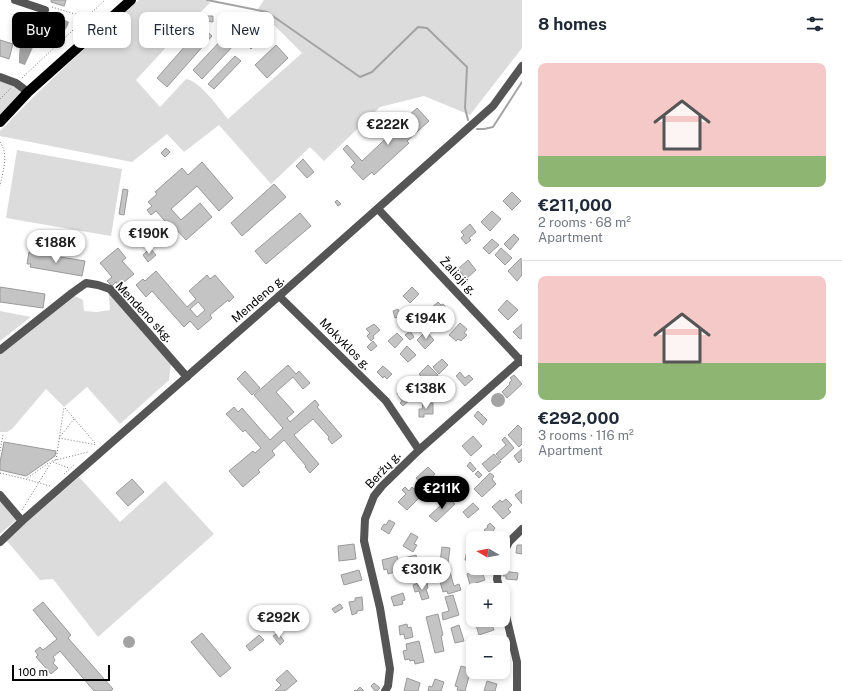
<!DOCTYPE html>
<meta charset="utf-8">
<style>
body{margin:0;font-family:"Public Sans",sans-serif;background:#f6f6f7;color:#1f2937;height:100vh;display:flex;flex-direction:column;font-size:15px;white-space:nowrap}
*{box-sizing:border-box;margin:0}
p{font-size:13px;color:#747a83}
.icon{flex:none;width:22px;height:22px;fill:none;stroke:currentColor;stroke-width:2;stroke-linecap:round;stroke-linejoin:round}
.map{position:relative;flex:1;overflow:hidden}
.sheet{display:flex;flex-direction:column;background:#fff;width:320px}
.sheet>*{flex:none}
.top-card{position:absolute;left:12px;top:12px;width:380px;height:36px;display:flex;gap:8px}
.needle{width:26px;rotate:279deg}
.fabs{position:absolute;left:466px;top:531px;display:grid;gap:8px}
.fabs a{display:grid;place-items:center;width:44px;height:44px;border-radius:8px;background:#fff;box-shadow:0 2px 6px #0003;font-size:20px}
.scale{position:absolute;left:12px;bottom:10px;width:98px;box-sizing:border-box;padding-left:4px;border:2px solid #000;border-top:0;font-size:11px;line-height:14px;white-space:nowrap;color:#000;-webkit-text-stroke:3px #fff;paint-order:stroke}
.price{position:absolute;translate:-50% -34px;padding:0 9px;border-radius:14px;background:#fff;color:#222;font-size:13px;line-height:26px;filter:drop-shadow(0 1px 2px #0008)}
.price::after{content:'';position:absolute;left:50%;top:24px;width:12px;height:9px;margin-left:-6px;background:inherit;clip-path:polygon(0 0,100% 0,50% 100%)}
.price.selected{background:#000;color:#fff}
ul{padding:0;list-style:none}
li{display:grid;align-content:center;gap:8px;height:212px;padding:0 16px}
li+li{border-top:1px solid #e0e1e3}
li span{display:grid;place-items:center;height:124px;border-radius:8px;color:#555}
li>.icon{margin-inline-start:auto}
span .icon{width:72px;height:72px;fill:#fffc;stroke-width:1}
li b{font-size:17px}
h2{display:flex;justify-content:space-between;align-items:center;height:48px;padding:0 16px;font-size:17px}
.pill{padding:0 14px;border-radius:8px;background:#fff;box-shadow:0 2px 6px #0003;font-size:14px;line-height:36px}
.pill.selected{background:#000;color:#fff}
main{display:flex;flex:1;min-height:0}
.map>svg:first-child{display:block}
.green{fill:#dcdcdc}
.water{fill:#a3a3a3}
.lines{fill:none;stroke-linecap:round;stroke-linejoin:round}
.stream{stroke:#a3a3a3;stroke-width:2}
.building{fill:#c4c4c4;stroke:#999;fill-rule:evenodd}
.path{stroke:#777;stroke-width:1;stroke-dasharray:1 2;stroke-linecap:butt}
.minor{stroke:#555;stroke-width:8}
.primary{stroke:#000;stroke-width:10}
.labels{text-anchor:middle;stroke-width:3;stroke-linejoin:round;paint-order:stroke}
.street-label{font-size:12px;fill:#000;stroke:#fff}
</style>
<main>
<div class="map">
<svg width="522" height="691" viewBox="0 0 522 691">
<rect width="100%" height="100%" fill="#fff"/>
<g class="green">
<path d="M139,0H207L210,3L183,29L136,80L160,107L186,79C200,81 219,108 228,119L302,53L258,9L264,0H522V48L470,115L424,96L380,107L324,161L310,147L271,184L219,125L184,152L167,134L132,162L0,136V131C44,85 91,42 139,0Z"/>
<path d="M0,81L22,90L0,115Z"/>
<path d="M17,150L122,169L111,236L6,218Z"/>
<path d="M109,295H112L171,363L169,380L120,424L87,387L64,407L46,389L12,429L7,432H0V355L75,296L83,300L84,311L97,312L110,310Z"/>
<path d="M0,311L31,317L0,341Z"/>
<path d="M79,477L120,522L165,481L214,534L98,637L53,579L40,580L6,540Z"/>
<path d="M0,498L17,519L0,534Z"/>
</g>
<g class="water">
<path d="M51,19L65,20L69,22C67,30 62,33 56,37L46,34L45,30L48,20Z"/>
<path d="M23,36L34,39L35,43L25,65L19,63V55L21,37Z"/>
<circle cx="498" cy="400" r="7"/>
<circle cx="129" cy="642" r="6"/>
</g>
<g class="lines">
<g class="stream">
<path d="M207,0L267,12L360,77L372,72L418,27L427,28L467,67L465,108L468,120"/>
<path d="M477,129H484L493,127L522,82"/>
</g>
</g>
<g class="building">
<path d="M51,0H66L64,6L51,2Z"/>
<path d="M205,16H213V22L205,21Z"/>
<path d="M239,26L257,43L251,49L234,32Z"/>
<path d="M202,27L212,36L167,87L157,78Z"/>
<path d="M225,36L234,45L202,79L193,70Z"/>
<path d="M0,40L13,44L9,59L0,56Z"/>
<path d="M276,45L288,58L267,78L255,65Z"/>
<path d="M235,56L241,61L214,89L208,84Z"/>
<path d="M417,108L429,121L407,141L409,143L374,175L372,172L363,180L351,167L355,163L343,149L347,145L362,161L396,129L395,128Z"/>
<path d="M166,148L170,152L165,157L161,153Z"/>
<path d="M303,159L314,172L307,178L296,166Z"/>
<path d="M202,162L233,198L219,211L197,186L171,209L181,220L200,203L212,217L186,240L174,227L172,229L156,211L151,215L147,210L152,206L148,202L157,194L155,192L182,168L188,175Z"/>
<path d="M274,184L286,197L242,236L231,223Z"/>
<path d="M123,189L128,190L124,215L119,214Z"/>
<path d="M512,192L521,201L512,210L503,201Z"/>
<path d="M337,200L341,204L338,206L335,202Z"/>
<path d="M492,211L501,219L490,231L481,222Z"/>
<path d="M300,213L311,226L266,264L255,251Z"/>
<path d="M470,224L476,232L469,238L471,240L466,244L461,238L464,235L461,232Z"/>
<path d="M514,234L519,239L510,250L504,244Z"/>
<path d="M492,239L499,245L489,254L483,248Z"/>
<path d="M118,248L126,258L122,261L134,274L119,286L116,282L112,286L107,281L112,277L100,263Z"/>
<path d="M150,248L156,255L148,262L143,255Z"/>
<path d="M501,248L512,258L505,265L495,255Z"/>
<path d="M29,252L85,261L82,276L30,267L31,264H27Z"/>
<path d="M521,258L522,275L517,281L508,271Z"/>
<path d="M468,260L476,270L466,279L458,269Z"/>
<path d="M156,271L187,307L196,299L189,291L207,275L210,279L215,275L234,297L229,302L228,300L210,315L212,318L198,330L190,321L184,327L152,291L146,297L136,285L143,279L145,281ZM198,302L205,310L197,317L190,309Z"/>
<path d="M0,287L45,294L43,308L0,302Z"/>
<path d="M412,287L419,294L410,303L403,296Z"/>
<path d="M507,300L518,310L508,320L498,310Z"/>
<path d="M438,302L441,305L443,304L449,311L442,317L439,314L437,316L430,309Z"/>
<path d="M398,309L401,316L395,318L393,311Z"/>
<path d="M416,316L420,320L410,330L405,325Z"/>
<path d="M460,323L467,329L464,333L467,335L461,341L458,339L456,341L449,335Z"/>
<path d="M374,324L380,330L373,336L374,338L371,341L367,336L370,333L366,329Z"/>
<path d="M522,324V338L520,339L513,332Z"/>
<path d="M410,331L414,337L410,340L405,335Z"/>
<path d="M426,331L434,340L425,349L417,340Z"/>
<path d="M397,333L403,339L395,348L388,341Z"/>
<path d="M373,341L377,346L371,351L367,347Z"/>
<path d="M407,346L416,355L408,362L400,354Z"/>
<path d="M442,359L448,365L439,374L433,367Z"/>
<path d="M288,365L296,374L299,371L310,383L303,389L293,377L276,392L294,412L287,418L290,422L315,400L319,405L317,407L342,436L332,444L328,439L329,437L313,419L294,435L319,464L310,473L305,467L306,466L284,440L272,451L275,455L258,470L260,472L243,487L229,471L253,451L255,453L261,448L245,430L243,432L226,414L234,407L238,412L242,408L270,440L283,428L254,395Z"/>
<path d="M428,365L438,375L429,384L419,374Z"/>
<path d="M383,366L392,374L387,379L384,376L383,378L377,372Z"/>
<path d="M245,371L260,388L252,395L237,379Z"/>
<path d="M460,372L465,378L469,375L473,379L465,386L456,376Z"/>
<path d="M514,375L522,384L507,398L502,392L510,384L509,383L512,380L510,378Z"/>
<path d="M440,377L449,387L440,396L436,391L439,388L434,383Z"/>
<path d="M404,387L413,397L403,406L400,403L402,401L397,393Z"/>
<path d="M423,403H433V414H424V417H419V409H422Z"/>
<path d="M478,411L487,420L483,425L474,416Z"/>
<path d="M518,425L522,429V444L519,447L508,435Z"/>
<path d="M473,436L482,446L471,456L462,446Z"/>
<path d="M505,437L514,448L501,460L496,454L506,445L502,440Z"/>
<path d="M4,442L56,451L55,456L26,476L0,470V462Z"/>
<path d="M522,449V460L519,463L514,456Z"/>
<path d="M494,454L501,462L489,472L482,464Z"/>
<path d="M470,462L476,469L473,472L467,466Z"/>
<path d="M428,467L435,474L430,479L432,480L426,486L423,482L421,484L416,478Z"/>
<path d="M478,471L482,475L479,478L475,474Z"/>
<path d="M490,473L494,476L492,479L496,484L482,497L474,489Z"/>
<path d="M132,479L144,492L128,506L116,493Z"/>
<path d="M405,487L409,491L412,487L421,496L407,510L398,502L406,494L402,490Z"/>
<path d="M522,490V504L515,495Z"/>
<path d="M449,498L455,504L436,522L429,516Z"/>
<path d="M506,499L512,505L508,509L511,512L503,519L492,507L500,500L502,502Z"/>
<path d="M473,503L479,509L468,518L463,512Z"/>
<path d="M389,520L395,523L389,534L381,529L384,524L386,525Z"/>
<path d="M490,523L495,528L490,536L491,537L487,538L483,534L486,532L484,530L488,527L487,526Z"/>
<path d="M411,533L418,537L414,544L417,545L413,552L403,546Z"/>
<path d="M469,540L473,541V562L465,560Z"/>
<path d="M354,544L356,559L339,561L338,546Z"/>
<path d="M517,545H522V554L516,553Z"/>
<path d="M442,547L450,548L448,563L440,562Z"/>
<path d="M416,555L420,570L411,572L409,564H406L404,558Z"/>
<path d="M397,556L400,568L398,569V571L388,574L387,569L384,570L382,560Z"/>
<path d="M481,569L485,580L470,585L467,574Z"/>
<path d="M359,570L362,580L344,585L341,575Z"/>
<path d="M503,571L518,573L517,580L506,579V576H503Z"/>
<path d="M450,572L454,586L459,584L461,590L448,594L447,591L443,592L438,575Z"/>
<path d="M418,583V586L427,583L428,588L426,589L429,598L422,600L419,591L415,592L413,585Z"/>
<path d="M403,593L405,600L402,601L403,604L394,606L391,597Z"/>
<path d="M473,594V605L470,595Z"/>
<path d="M453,595L459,615L443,620L442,613L449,611L445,597Z"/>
<path d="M362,597L363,610L357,611V613L352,615L349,602L355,601V598Z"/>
<path d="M43,602L71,635L68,638L113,689L111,691H94L60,651L53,657L55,660L53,663L58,668L51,674L36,657L38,655L35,651L40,647L43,650L57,639L33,610Z"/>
<path d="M340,604L343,608L335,613L332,609Z"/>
<path d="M438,614L443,635L441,636L444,651L435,653L426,617Z"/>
<path d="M479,620H489L490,622H491L494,630L479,635L476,625L480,624Z"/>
<path d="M407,624L408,628L411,627L413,637L405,639L404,634L400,635L399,626Z"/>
<path d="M459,625L464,641L455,643L451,628Z"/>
<path d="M202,633L231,668L220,677L191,642Z"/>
<path d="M278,633L284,641L280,645L273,636Z"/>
<path d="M259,635L264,640L250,651L246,646Z"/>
<path d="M419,641L424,662L415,664L414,660L410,661L409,659L405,660L403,651L407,650L406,644Z"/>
<path d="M461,666L471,669L465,691L457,690L458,687L455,686Z"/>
<path d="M287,670L297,681L285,691H275L281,685L276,680Z"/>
<path d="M407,678L420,683L418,691H404Z"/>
<path d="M435,679L444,682L441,691H428L429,686L432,687Z"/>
<path d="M487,681L497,684L495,691H484Z"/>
<path d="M374,683L380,688L377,691H375L371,686Z"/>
<path d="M360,687L364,691H354L355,690L356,691Z"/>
</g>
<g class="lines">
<g class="path">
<path d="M52,7L85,17"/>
<path d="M22,78L105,0"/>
<path d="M0,99L11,88"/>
<path d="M0,142C9,155 3,170 0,186"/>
<path d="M65,408L95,443"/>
<path d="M74,419L59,438L97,445"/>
<path d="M0,451L3,435"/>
<path d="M56,460L64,407"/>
<path d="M53,462L69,468"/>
<path d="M0,473L25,479"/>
<path d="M64,474L75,464"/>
<path d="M50,486L26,479L50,462"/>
<path d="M22,510L52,461L88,452"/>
</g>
<g class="minor">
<path d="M15,0L45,10"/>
<path d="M0,77L16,83L28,92"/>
<path d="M378,209L522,362"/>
<path d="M279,296L386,401L419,450"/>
<path d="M0,350L72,293L86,283L98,285L110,289L187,377"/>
<path d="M0,495L22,521"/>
<path d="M0,542L22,521L279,296L493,106L522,66"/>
<path d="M503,554L509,542L522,529"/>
<path d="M498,568L497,579L500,590"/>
<path d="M503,603L517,662V691"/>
<path d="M385,691L388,686L390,669L380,608L364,541L365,519L374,496L382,486L419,450L522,359"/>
</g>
<path class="primary" d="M0,122L28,92L131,0"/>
</g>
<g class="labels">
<g class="street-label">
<text transform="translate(458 276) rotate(47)" y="4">Žalioji g.</text>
<text transform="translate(258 299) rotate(-41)" y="4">Mendeno g.</text>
<text transform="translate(144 312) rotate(47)" y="4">Mendeno skg.</text>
<text transform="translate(345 344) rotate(45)" y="4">Mokyklos g.</text>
<text transform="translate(383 470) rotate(-47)" y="4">Beržų g.</text>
</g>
</g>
</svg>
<div class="fabs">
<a><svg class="needle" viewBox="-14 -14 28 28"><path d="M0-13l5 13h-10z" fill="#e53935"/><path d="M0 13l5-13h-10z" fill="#747a83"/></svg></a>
<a>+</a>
<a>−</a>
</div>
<div class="scale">100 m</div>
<b class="price" style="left:388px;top:146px">€222K</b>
<b class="price" style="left:149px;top:255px">€190K</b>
<b class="price" style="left:56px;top:264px">€188K</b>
<b class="price" style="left:426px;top:340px">€194K</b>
<b class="price" style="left:426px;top:410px">€138K</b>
<b class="price selected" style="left:442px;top:510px">€211K</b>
<b class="price" style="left:422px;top:591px">€301K</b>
<b class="price" style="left:279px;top:639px">€292K</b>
<div class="top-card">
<a class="pill selected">Buy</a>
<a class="pill">Rent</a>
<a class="pill">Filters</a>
<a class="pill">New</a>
</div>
</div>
<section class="sheet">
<h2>8 homes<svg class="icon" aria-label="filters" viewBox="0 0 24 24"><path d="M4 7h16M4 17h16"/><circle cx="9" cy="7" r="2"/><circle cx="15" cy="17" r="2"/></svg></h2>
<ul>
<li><span style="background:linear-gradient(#f6c9c9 75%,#8fb573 0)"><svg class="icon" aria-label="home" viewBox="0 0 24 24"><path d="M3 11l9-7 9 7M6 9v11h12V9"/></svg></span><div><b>€211,000</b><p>2 rooms · 68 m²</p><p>Apartment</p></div></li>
<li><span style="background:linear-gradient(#f6c9c9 70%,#8fb573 0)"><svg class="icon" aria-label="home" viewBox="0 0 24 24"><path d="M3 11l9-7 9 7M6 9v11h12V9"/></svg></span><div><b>€292,000</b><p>3 rooms · 116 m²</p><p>Apartment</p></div></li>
</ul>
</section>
</main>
